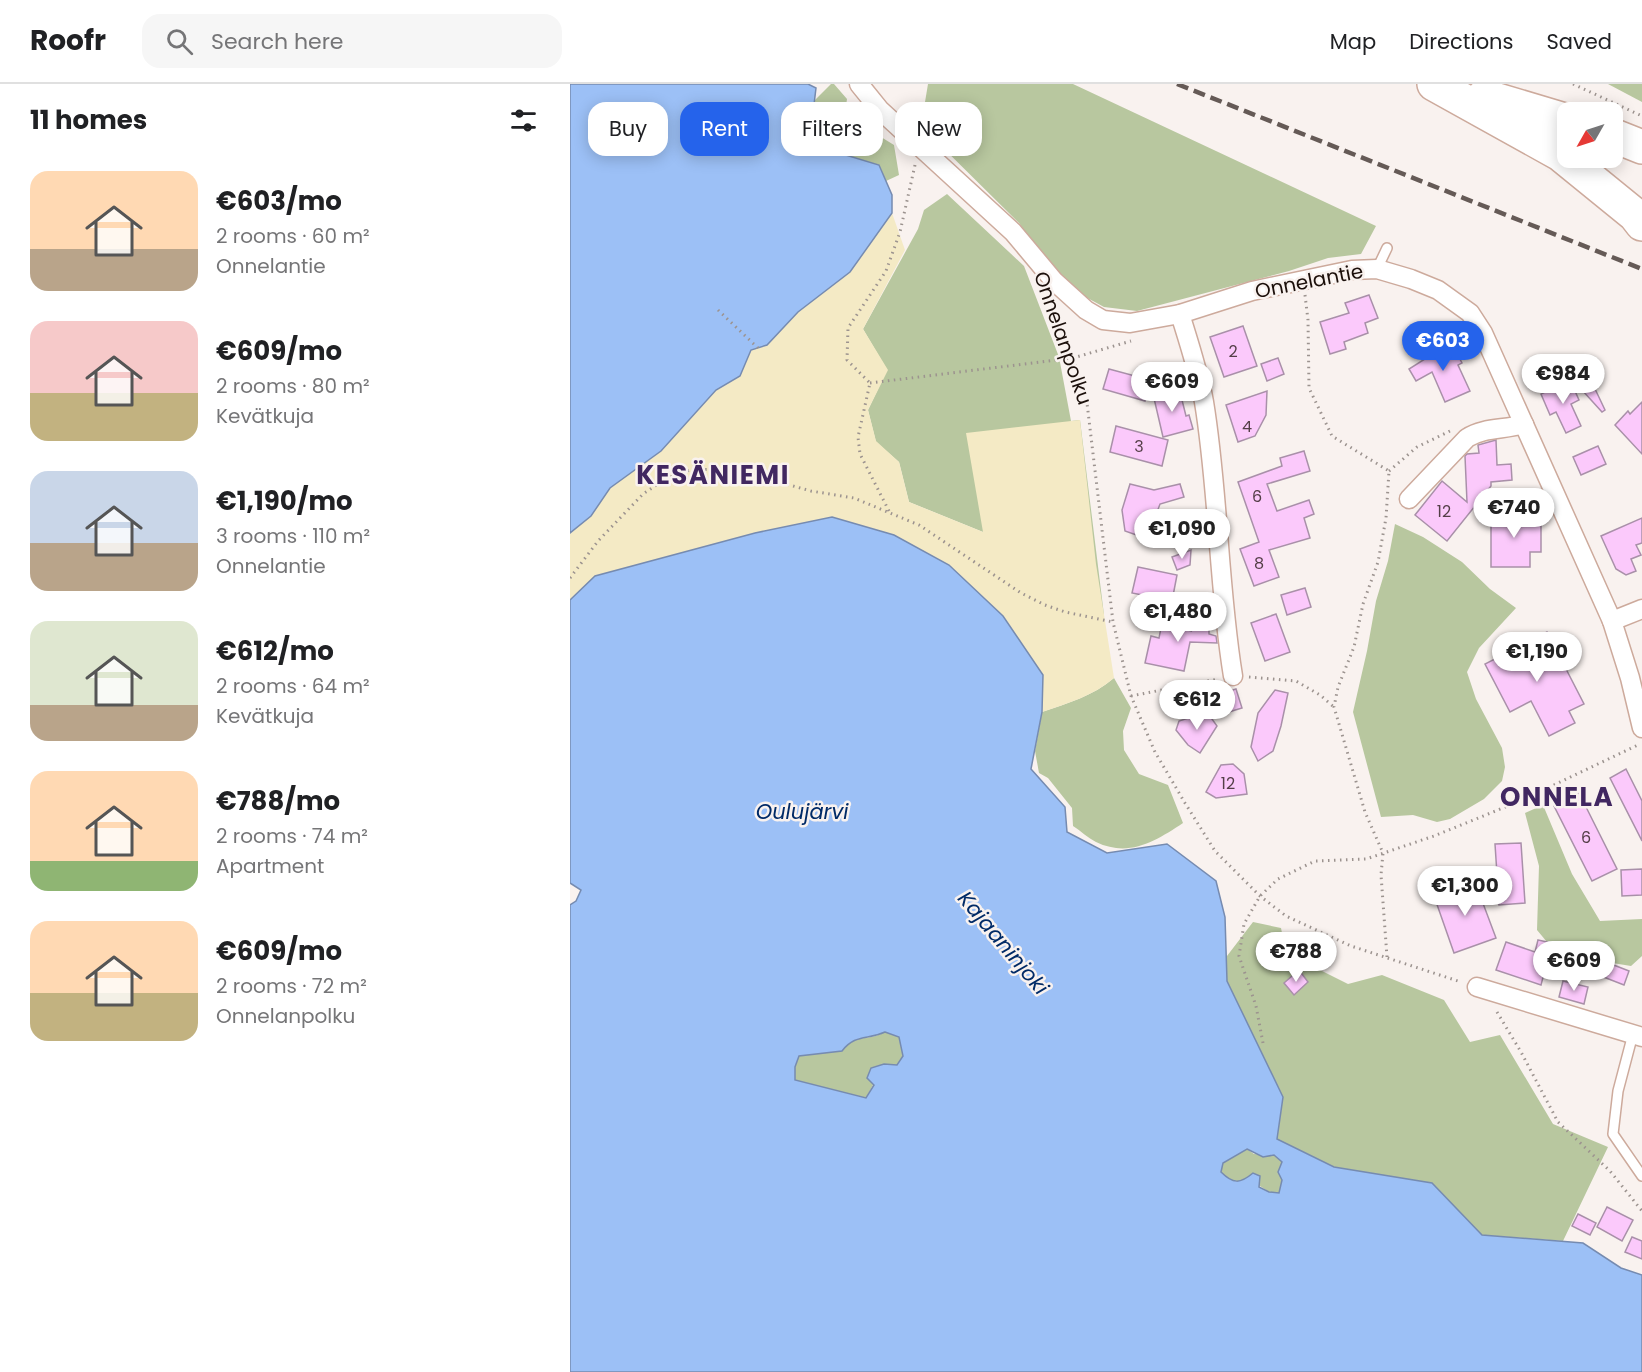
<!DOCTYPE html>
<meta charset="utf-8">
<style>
body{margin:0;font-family:Poppins,sans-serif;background:#f6f6f6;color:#202124;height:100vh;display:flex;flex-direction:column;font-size:22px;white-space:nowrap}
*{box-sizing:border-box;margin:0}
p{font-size:20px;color:#757577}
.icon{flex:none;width:33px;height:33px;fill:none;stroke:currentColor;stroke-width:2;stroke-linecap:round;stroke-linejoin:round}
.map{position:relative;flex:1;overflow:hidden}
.drawer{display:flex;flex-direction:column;background:#fff;width:570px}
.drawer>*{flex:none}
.banner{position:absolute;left:18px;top:18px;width:570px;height:54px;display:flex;gap:12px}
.needle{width:39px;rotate:231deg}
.buttons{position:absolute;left:987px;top:18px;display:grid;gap:12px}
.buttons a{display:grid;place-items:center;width:66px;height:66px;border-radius:12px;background:#fff;box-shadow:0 3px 15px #0003;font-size:30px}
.price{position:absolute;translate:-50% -51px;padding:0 14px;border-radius:21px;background:#fff;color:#222;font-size:20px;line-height:39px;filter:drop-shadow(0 2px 3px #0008)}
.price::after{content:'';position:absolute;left:50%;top:36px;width:18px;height:14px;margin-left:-9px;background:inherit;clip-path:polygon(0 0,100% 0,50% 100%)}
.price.on{background:#2563eb;color:#fff}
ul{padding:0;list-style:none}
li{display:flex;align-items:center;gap:18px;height:150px;padding:0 30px}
li span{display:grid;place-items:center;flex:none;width:168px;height:120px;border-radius:18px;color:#555}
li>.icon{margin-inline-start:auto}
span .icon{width:72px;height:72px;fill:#fffc;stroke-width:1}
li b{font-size:26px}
h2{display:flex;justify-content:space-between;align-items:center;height:72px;padding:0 30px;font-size:26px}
.pill{padding:0 21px;border-radius:18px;background:#fff;box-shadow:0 3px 15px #0003;font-size:21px;line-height:54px}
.pill.on{background:#2563eb;color:#fff}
header{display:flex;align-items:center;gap:36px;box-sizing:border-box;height:84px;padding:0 30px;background:#fff;border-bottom:2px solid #e0e0e0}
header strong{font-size:28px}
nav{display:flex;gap:33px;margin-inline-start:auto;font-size:21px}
.search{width:420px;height:54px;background:#f6f6f6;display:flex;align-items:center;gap:15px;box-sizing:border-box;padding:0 21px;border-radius:18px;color:#757577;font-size:22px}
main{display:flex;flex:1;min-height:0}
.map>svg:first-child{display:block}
.green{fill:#b8c79f}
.sand{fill:#f4eac5}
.water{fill:#9cc0f6;stroke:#768bb0;stroke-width:1.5;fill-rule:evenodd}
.building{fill:#fbc9fb;stroke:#a990a9;stroke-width:1.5}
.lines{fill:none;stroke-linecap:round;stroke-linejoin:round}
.lane-casing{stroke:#cdaa9c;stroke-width:12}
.street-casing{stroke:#cdaa9c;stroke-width:21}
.highway-casing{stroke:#cdaa9c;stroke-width:36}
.path{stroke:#9c938f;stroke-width:3;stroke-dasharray:1.5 4.5;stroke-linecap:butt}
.lane{stroke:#fff;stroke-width:9}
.street{stroke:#fff;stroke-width:18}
.highway{stroke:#fff;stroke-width:33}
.rail{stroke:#655a56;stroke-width:4.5;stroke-dasharray:12 6;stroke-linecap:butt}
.labels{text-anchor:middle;stroke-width:5;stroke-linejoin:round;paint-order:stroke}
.number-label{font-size:16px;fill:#543e47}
.street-label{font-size:20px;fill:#1c100b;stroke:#f9f2ef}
.water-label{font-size:21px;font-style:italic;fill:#002a67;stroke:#f9f2ef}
.district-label{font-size:26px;font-weight:bold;letter-spacing:1.5px;fill:#412761;stroke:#f9f2ef}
</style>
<header>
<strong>Roofr</strong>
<div class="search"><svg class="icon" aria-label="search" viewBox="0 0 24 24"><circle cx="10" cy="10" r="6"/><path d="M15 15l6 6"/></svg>Search here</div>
<nav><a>Map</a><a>Directions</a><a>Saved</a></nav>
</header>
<main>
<section class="drawer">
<h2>11 homes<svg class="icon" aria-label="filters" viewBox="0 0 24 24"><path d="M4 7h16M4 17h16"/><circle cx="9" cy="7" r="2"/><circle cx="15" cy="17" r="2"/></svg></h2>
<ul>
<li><span style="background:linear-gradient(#ffd9b3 65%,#b9a48a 0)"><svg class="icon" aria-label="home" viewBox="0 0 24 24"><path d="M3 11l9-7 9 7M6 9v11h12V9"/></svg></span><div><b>€603/mo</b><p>2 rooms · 60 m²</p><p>Onnelantie</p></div></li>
<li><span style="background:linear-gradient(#f6c9c9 60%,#c2b280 0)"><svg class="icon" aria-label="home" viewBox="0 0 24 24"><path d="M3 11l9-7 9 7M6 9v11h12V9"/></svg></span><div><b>€609/mo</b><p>2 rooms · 80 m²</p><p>Kevätkuja</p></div></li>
<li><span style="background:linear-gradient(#c9d6e8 60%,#b9a48a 0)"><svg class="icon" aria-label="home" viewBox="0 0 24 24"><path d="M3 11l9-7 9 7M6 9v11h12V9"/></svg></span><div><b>€1,190/mo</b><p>3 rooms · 110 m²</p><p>Onnelantie</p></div></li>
<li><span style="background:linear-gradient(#dfe7d0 70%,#b9a48a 0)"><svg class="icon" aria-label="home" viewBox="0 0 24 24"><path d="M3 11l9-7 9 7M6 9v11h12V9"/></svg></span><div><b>€612/mo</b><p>2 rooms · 64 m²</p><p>Kevätkuja</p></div></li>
<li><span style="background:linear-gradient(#ffd9b3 75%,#8fb573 0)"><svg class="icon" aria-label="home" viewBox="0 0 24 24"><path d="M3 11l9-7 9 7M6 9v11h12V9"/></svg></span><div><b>€788/mo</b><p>2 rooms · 74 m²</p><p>Apartment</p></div></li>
<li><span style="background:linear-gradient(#ffd9b3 60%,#c2b280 0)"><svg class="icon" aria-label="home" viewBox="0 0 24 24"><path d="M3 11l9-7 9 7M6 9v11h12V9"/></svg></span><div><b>€609/mo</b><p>2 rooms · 72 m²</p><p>Onnelanpolku</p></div></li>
</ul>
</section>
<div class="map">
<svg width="1072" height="1288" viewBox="0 0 1072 1288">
<rect width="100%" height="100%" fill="#f9f2ef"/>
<g class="green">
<path d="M261,0H264L277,15L273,44L298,45L324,61L329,91L316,97L309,81L266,68L242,37L244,17Z"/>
<path d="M358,0H503L806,142L791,170L758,174L719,187L567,227L534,223L512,211L477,178L449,139L351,42Z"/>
<path d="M1038,0H1072V18Z"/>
<path d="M377,110L454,182L489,273L501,337L510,336L534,531L413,448L339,418L329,378L306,358L298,326L317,286L293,245L348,145L354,126Z"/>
<path d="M825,440L853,453L892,478L920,505L946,524L909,564L897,588L906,615L932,664L935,683L932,697L914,715L880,735L867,738L843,731L811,733L783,628L797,567L806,517L818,477Z"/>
<path d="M544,594L561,624L553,647L554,666L569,690L598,701L613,739C586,757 559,774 526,758C518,754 511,747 503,742L502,724L478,694L469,689L465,667L472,628C498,619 523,612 544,594Z"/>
<path d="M973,721L1002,790L1030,837L1072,835V872L1061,882L1024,876H992L967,846L969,782L955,729Z"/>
<path d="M683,838L711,844L716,869L778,900L812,891L874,916L900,958L930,951L983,1040L1038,1063L993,1157L912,1151L862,1099L764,1083L707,1055L713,1013L657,897V872Z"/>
<path d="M315,948L330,953L333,972L327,981L314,980L296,1014L225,996V983L229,972L272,967C286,949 296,958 315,948Z"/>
<path d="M677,1065L684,1070L704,1071L712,1078V1096L709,1109L699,1108L678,1094C666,1100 660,1097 651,1088L653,1079Z"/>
</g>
<path class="sand" d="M322,129L335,166L293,245L318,286L298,326L306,357L329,378L339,418L413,448L396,349L510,336L526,480L544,594C523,612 498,619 472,628L473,591L433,532L379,481L324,451L262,433L185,449L25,492L0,516V449L21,432L40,404L91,367L146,306L170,292L181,266L197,261L228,228L280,188Z"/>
<g class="water">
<path d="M0,0H238L246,4L242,37L266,68L309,81L322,111V129L280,188L228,228L197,261L181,266L170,292L146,306L91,367L40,404L21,432L0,449Z"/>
<path d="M262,433L324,451L379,481L433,532L473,591L472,628L461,685L495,723L497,748L537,769L597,760L646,797L655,833L657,897L713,1013L707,1055L764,1083L862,1099L912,1151L1013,1159L1051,1184L1072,1191V1288H0V821L6,817L11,806L0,799V516L25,492L185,449ZM315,948L329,953L333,972L327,981L314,980L301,984L297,994L304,1001L296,1014L225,996V983L229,972L272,967C285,950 297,956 315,948ZM677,1065L693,1073L704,1071L712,1078L708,1088L712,1096L709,1109L699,1108L689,1103L690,1092L683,1089C670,1100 663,1100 651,1088L653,1079Z"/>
</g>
<g class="building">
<path d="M799,211L808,234L795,239L798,249L774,258L776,265L760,270L750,238L779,229L775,219Z"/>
<path d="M673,242L687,282L654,293L640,253Z"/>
<path d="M868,261L872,268L883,262L892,279L888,281L900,307L875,318L862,288L846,297L839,285L855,275L853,270Z"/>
<path d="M708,274L714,290L697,297L691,280Z"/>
<path d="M539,285L580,296L575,317L533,305Z"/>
<path d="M1017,288L1035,326L1032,328L1002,295Z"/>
<path d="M1000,296L1009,316L1001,320L1011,342L996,349L986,328L980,331L971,310Z"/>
<path d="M609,304L616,332L619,331L623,345L593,353L583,310Z"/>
<path d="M697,307L696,331L685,352L668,358L656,321Z"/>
<path d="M1072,318V370L1045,341L1058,327L1060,330Z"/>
<path d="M546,342L598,356L592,382L540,368Z"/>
<path d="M926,356L927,381L941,380L942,396L921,398V402L877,457L845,431L872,397L897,418L895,372L897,370L909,369L908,361Z"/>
<path d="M1028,362L1036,380L1011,391L1003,373Z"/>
<path d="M734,367L740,387L697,400L707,427L739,416L744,430L734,434L740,454L699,466L709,493L684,502L670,465L689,458L668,398L712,382L710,374Z"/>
<path d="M560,400L584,406L610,400L614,413L590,420L583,439L594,443L589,459L555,447L552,426Z"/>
<path d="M921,426H955V436H971V468H960V483H921Z"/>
<path d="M1072,434V459L1066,461L1071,471L1061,475L1066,487L1056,491L1046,485L1031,452Z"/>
<path d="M621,466L620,481L607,486L602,473Z"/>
<path d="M568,483L607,491L602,517L562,509Z"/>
<path d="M735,504L741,523L717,531L711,511Z"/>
<path d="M632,526L637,538H639V550L646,552L647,559L620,558L614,587L575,579L581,552L589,554L591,544L597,541L621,547L615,533Z"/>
<path d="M706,530L720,568L695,577L681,539Z"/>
<path d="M977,548L1014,620L999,627L1005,639L979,652L961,617L940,628L915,580Z"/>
<path d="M666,605L672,624L649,631L643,612Z"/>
<path d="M705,606L718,609L711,642L703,667L688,677L681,663L688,629Z"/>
<path d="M637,628L647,642L630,669L618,661L606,646L609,637Z"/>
<path d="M663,680L674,690L677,710L646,714L636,708L651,681Z"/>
<path d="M1056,685L1072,717V757L1040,694Z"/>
<path d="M1009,709L1047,785L1022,797L984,722Z"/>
<path d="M951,759L955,819L929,821L925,760Z"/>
<path d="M1072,785V811L1052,812L1051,786Z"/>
<path d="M905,798L926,854L884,869L864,812Z"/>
<path d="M968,856L982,859L971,901L926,886L936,858L965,868Z"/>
<path d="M1036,878L1059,887L1054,901L1031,892Z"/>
<path d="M729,886L738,898L724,911L714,899Z"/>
<path d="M993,897L1018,903L1014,920L989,913Z"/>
<path d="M1037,1123L1063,1136L1052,1157L1027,1143Z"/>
<path d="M1008,1130L1026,1139L1020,1151L1002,1142Z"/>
<path d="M1062,1153L1072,1157V1175L1055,1168Z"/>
</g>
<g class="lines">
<defs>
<g id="lane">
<path d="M807,185L817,164"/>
<path d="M1063,950L1048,1007L1043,1050L1072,1092"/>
</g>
<g id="street">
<path d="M289,0L310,26L443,148L484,197L516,226L533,236L560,239L610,230L682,207L782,186L807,185L841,195L868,206L900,229L913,249L943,316L1042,537L1060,594L1072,644"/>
<path d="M610,230C619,259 629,289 634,318C649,409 648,501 663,592"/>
<path d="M839,415L897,354C914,343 935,346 954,340"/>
<path d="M1042,537L1072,525"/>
<path d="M907,903L1072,953"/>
</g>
<g id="highway">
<path d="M864,0L990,70L1065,131L1072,140"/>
<path d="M914,12L998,37"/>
<path d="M1042,51L1072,63"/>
</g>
</defs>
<use href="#lane" class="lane-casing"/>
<use href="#street" class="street-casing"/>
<use href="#highway" class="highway-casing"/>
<g class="path">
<path d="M1003,0L1072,32"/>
<path d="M735,211L738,236L739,304L762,352L819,387"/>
<path d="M482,219L503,274L517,319L543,538L561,612L585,668L615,719L645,767L690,812L716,832L781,862L891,898"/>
<path d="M148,226L188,264"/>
<path d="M300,299L503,274L561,257"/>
<path d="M819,387L847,363L880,347"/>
<path d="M319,427L290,370L288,353L300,299L277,276L278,244L316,187L330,148L345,81"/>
<path d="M0,494L28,457L73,410L97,394L123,385L169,387L241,407L284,414L320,429L349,441L451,509L475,521L495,528L543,538"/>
<path d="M679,593L726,597L750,611L764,623"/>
<path d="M561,612L648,595"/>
<path d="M817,873L811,791L813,769L795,728L764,623L768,603L784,563L793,520L808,478L816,434L819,387"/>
<path d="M927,928L951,968L988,1038L1040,1087L1072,1127"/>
<path d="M693,959L686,922L669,872L674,840L690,812L708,795L745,777L796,775L864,752L950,717L1070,660"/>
</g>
<use href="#lane" class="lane"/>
<use href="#street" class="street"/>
<use href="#highway" class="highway"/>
<path class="rail" d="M607,0L1072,185"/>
</g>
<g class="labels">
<g class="number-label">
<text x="663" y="273">2</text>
<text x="677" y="348">4</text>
<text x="569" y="368">3</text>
<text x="687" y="418">6</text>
<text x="874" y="433">12</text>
<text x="689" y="485">8</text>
<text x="658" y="705">12</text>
<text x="1016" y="759">6</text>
</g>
<g class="street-label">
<text transform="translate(739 197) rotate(-11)" y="7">Onnelantie</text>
<text transform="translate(493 254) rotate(71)" y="7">Onnelanpolku</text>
</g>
<g class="water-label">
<text x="232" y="735">Oulujärvi</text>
<text transform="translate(433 859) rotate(50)" y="7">Kajaaninjoki</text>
</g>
<g class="district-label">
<text x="143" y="400">KESÄNIEMI</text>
<text x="987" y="722">ONNELA</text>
</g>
</g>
</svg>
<div class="buttons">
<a><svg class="needle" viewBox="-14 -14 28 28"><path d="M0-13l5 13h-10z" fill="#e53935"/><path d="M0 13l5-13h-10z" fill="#757577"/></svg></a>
</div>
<b class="price on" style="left:873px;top:288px">€603</b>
<b class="price" style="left:993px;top:321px">€984</b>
<b class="price" style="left:602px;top:329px">€609</b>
<b class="price" style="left:944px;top:455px">€740</b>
<b class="price" style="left:612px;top:476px">€1,090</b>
<b class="price" style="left:608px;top:559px">€1,480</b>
<b class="price" style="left:967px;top:599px">€1,190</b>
<b class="price" style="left:627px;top:647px">€612</b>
<b class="price" style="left:895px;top:833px">€1,300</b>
<b class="price" style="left:726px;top:899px">€788</b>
<b class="price" style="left:1004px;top:908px">€609</b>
<div class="banner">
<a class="pill">Buy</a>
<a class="pill on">Rent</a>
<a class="pill">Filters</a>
<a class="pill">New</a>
</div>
</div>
</main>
